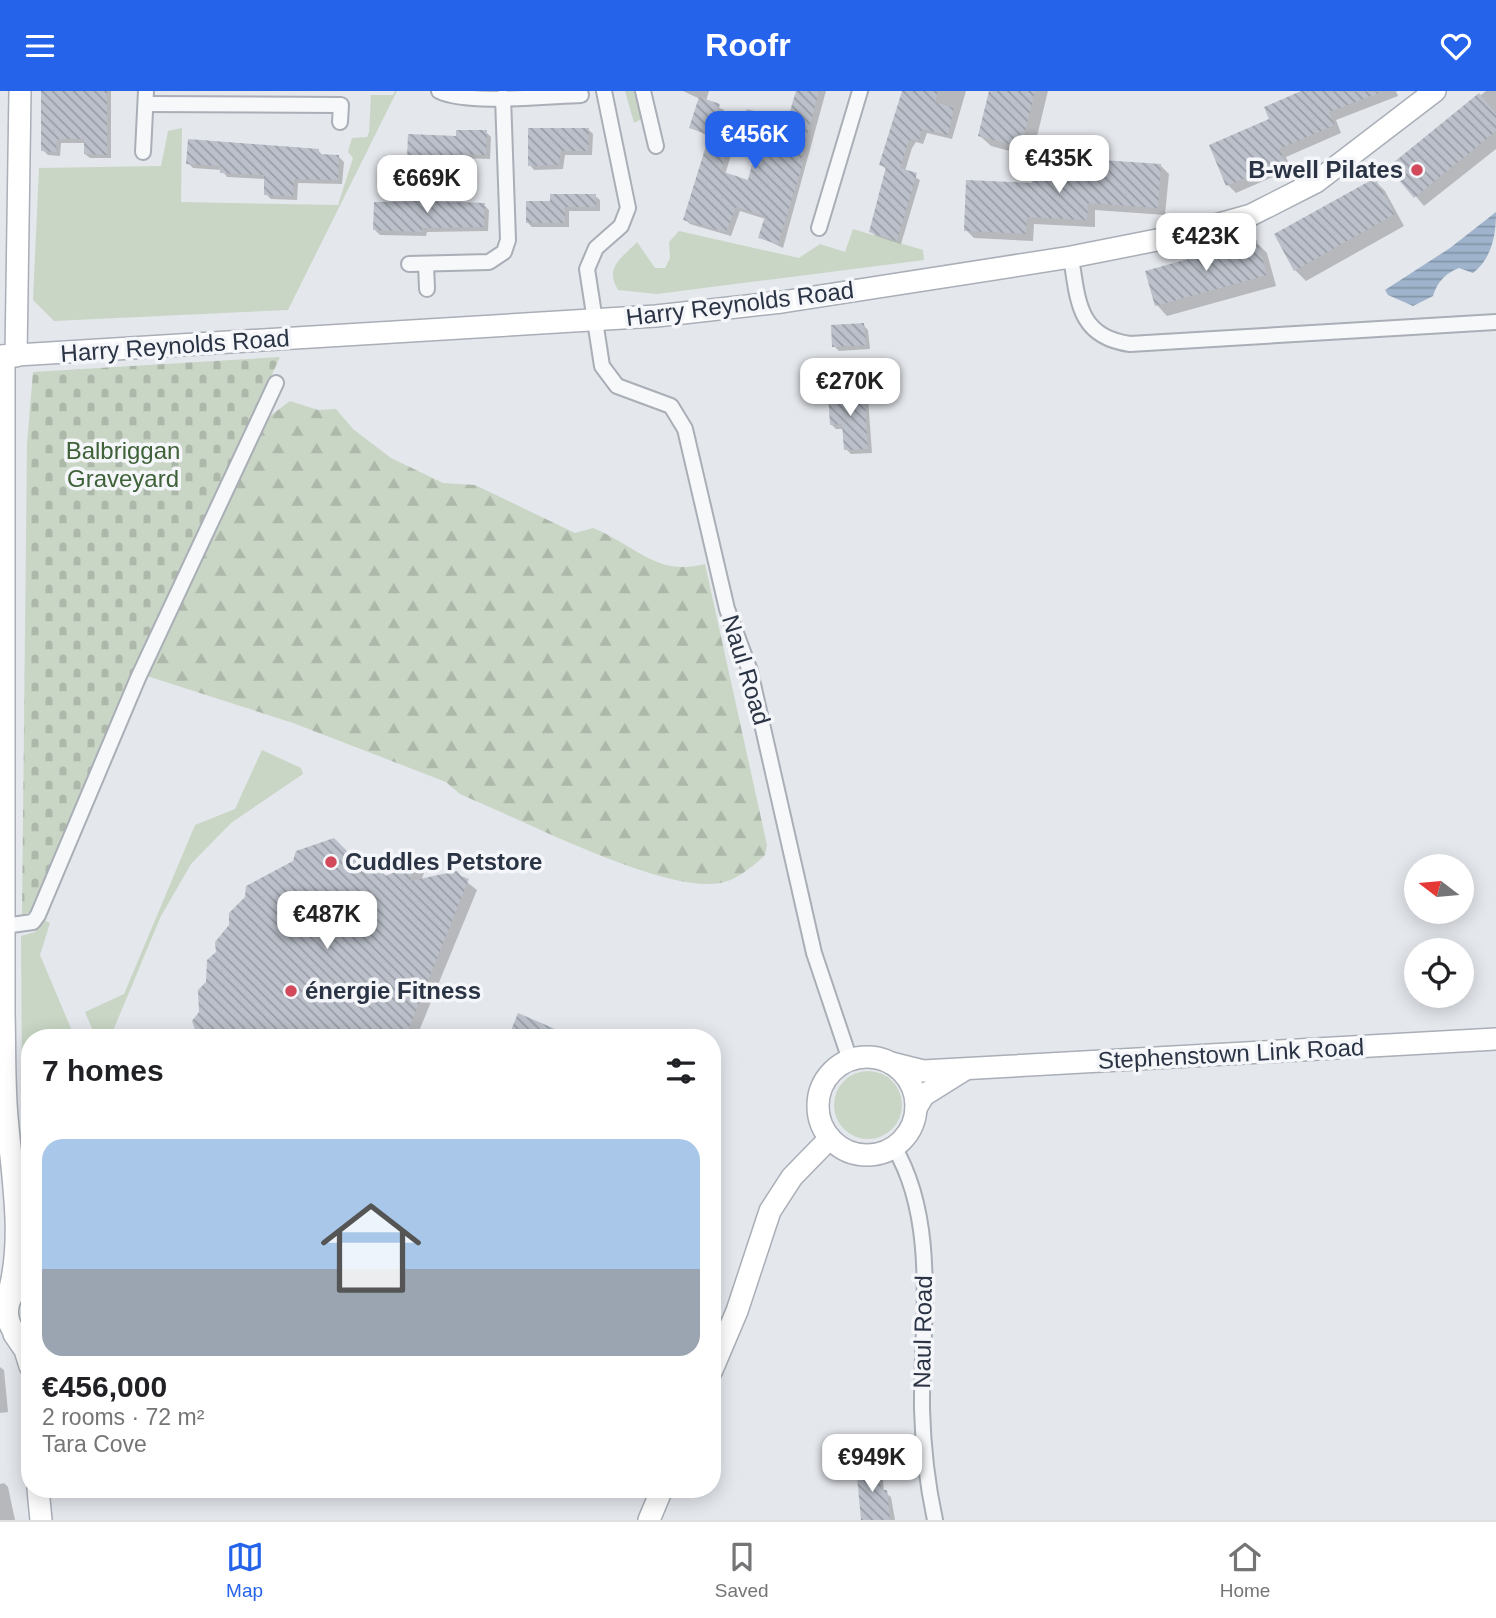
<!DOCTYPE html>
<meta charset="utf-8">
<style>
body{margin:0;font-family:Arial,sans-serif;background:#f6f6f6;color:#202124;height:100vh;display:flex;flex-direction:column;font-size:26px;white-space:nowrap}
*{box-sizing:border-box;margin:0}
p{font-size:23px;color:#757577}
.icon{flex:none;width:38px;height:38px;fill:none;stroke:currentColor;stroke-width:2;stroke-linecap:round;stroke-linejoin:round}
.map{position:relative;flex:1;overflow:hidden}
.side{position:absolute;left:21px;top:938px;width:700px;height:469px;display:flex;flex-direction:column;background:#fff;border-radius:28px;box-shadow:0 4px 18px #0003}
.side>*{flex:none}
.needle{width:46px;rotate:286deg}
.buttons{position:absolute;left:1404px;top:763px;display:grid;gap:14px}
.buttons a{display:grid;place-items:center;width:70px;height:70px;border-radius:50%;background:#fff;box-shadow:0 4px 18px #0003;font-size:35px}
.price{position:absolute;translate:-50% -60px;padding:0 16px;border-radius:14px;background:#fff;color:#222;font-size:23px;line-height:46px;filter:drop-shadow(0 2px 4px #0008)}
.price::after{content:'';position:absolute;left:50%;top:42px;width:21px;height:16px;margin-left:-10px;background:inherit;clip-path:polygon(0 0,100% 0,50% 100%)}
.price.current{background:#2563eb;color:#fff}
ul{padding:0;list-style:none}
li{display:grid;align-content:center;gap:14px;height:371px;padding:0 21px}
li+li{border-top:2px solid #e0e0e0}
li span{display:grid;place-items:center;height:217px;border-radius:21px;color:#555}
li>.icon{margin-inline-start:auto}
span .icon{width:126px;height:126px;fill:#fffc;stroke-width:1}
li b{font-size:30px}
h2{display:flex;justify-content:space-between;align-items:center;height:84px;padding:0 21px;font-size:30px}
header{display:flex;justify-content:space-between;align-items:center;height:91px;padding:0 21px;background:#2563eb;color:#fff;font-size:32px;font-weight:700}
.tab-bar{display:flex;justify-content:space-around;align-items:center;height:98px;border-top:2px solid #e0e0e0;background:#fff;font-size:19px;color:#757577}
.tab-bar a{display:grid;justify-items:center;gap:4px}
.tab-bar .current{color:#2563eb}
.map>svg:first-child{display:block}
.grass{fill:#c9d6c5}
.forest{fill:url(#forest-firs)}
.cemetery{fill:url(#cemetery-stones)}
.water{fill:url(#water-rules)}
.shadow{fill:#0003}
.building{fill:url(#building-back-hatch)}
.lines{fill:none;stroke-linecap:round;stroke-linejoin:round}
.street-casing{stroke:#a9aeb7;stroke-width:18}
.secondary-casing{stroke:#a9aeb7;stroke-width:24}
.street{stroke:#f7f8fa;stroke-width:14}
.secondary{stroke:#fff;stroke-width:21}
.poi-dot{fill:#d1495b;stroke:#f4f6f9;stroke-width:2.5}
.labels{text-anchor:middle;stroke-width:7;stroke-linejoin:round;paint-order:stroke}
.poi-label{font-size:24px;font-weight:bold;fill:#2b3445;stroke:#f4f6f9;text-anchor:start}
.street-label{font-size:24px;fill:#2b3445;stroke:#f4f6f9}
.park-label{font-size:24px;fill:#3f6138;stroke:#f4f6f9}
</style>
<header><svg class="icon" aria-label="menu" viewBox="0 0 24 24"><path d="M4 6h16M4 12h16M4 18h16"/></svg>Roofr<svg class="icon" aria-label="heart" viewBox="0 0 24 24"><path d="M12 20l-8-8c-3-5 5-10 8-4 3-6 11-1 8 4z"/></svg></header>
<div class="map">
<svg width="1496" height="1429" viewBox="0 0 1496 1429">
<defs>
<pattern id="forest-firs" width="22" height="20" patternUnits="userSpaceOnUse" patternTransform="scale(1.75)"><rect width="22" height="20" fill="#c9d6c5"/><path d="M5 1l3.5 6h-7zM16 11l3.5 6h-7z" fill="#adb8ab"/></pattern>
<pattern id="cemetery-stones" width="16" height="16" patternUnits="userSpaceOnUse" patternTransform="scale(1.75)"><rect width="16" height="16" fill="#c9d6c5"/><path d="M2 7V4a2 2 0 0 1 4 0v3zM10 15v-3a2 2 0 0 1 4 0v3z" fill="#adb8ab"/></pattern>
<pattern id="water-rules" width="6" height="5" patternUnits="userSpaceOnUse" patternTransform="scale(1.75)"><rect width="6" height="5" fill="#9fb4cc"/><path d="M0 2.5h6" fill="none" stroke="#8293a7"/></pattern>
<pattern id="building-back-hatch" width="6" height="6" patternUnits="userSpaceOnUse" patternTransform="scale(1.75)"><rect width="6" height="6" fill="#bbc0ca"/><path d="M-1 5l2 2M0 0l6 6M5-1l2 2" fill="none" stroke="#989da6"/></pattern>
</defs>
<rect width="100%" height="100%" fill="#e4e7ec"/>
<g class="grass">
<path d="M395,0H397L288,219L54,230L33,209L39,77L161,75L168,40L182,37L181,111L338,114L353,67L348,61L352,47L367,46L369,41L371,4H393Z"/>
<path d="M625,0H636L643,27L634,32Z"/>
<path d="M853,138L923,159L924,169L657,203L618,199C604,176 622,167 637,151L655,177H665L670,167L669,151L679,140L799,167L820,153L845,161Z"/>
<path d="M262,659L301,677L303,683L231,732L191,773L161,825L110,947H96L85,921L124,903L195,734L235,718Z"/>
<path d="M44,829L50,832L40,864L75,947H30V1104L22,990L21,845L35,841Z"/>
<circle cx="868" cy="1014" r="34"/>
</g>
<path class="forest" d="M290,310L318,319L336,318L353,338L391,367L443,392L475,394L575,442L593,437C635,454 657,486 705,473L767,754L765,764C753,775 737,789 720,792C665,802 533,734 478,711L460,703L446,691L293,632L147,585L262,335L270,325Z"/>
<path class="cemetery" d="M280,266L154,538L34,818L22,825L27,353L33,281Z"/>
<path class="water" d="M1496,121C1496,144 1492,167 1473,182L1459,177C1446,182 1437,191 1433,205L1413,215L1388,204L1385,199L1450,157Z"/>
<g class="shadow">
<path d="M82,0H111V67H90L85,63L86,52H61L60,65L48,64L43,59Z"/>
<path d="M683,0H709L706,10L724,19L715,49L733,57L725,84L749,92L758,60L738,52L788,33L798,0H826L783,157L760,146L766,128L740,120L731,145L690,133L685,128L711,46L691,37L700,8Z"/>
<path d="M905,0H966L952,48L927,42L923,53L916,51L912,57L905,80L920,89L901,153L876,145L871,141L886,78L881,74Z"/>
<path d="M991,0H1048L1032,66L991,55L980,45Z"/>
<path d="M1306,0H1396L1398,5L1336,29L1341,42L1286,66L1291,78L1236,102L1228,94L1271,29L1266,17Z"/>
<path d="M1486,0H1496V58L1424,115L1391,76Z"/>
<path d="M588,38L593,43L592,64H565L563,78L534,79L530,74Z"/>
<path d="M486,41L491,46L490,68L460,67V72L414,71L409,66L458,47Z"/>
<path d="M190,49L318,59L323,65L339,66L344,71L342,93L298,92L297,109L271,108L266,103V88L227,86L222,79L193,77L188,72Z"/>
<path d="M1161,75L1169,83L1165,124L1095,119V136L1034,133L1033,150L974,147L966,139L1033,93L1103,80Z"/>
<path d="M1374,89L1385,100L1404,135L1306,190L1295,179Z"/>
<path d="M595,105L600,109V120H569V136H532L527,131L552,112Z"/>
<path d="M484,114L489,119L488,140L427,141L426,145L380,144L375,139Z"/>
<path d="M1256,151L1267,162L1276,195L1167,225L1157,214Z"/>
<path d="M863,234L868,239L870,258L839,260L834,255Z"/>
<path d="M864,302L868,307L872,362L851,363L846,358L844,338H836L831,333Z"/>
<path d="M355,771L375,783L377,775L387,786L415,774L424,782L421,790L463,788L477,799L417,945L421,947H200L207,892L218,862Z"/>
<path d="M0,1276L4,1279L8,1321L0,1322Z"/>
<path d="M877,1374L882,1379L884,1401L891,1406L895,1429H862Z"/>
<path d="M4,1392L8,1396L15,1429H0V1393Z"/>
<path d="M75,1398H101L78,1401Z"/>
</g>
<g class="building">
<path d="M41,0H107V64L84,63V48H57L56,61L41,60Z"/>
<path d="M796,0H819L800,71L803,72L778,153L758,147L765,125L736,116L726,141L683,129L709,45L730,51L721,80L748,89L756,58L736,52L747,18L787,30Z"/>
<path d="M902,0H938L935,11L954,17L948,44L922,38L919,50L911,48L908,52L900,77L917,82L897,150L869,141L886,76L879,74Z"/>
<path d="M989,0H1035L1021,56L978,45Z"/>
<path d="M1301,0L1382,1L1329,21L1335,34L1279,58L1285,70L1226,95L1209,54L1269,28L1264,16Z"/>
<path d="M1479,2L1496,23V40L1414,107L1388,76Z"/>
<path d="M699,6L720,13L711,44L689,37Z"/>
<path d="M528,37H589L588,60H561L559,74L528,75Z"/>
<path d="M456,39H487L486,64L455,63V68L407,67L408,43L456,45Z"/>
<path d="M188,48L319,58V63L339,64L338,89L294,88L293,105L264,104V84L220,82V75L186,73Z"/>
<path d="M1102,69L1161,73L1158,117L1088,112L1087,129L1027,126L1026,143L964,140L966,89L1032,92V75L1101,78Z"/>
<path d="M1375,87L1395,123L1294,180L1274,143Z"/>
<path d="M550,103H596V116H565V132H526V110H550Z"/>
<path d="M423,110L485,112L484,136L422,137V141L373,139L374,111Z"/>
<path d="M1257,149L1267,184L1155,215L1145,180Z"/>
<path d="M864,232L866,254L832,256L831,234Z"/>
<path d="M864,300L868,358L844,359L842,333L830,334L828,302Z"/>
<path d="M334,747L356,769L374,780L376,772L385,785L416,772L410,790L457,780L461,785L469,788L405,947H198L192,930L199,921L198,899L206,891L207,869L216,861L215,851L229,834V822L245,806L246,795L293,770L296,760Z"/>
<path d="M518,922L576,947H508Z"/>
<path d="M878,1372L881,1399H887L890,1429H861L856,1374Z"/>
</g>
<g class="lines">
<defs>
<g id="street">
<path d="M439,0C467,14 548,5 581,4"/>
<path d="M604,0L628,117L621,135L596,157L587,178L602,275L617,295L671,315L685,338L727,518L750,580L814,862L850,969"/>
<path d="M643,0L656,55"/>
<path d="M146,13L341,14L340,31"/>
<path d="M143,61L146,0"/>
<path d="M819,137L860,0"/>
<path d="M1071,166C1078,210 1078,246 1130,253L1496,231"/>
<path d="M409,173L489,171L504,161L508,149L503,6"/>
<path d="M426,173L427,198"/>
<path d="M4,835L33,831L38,824L138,587L276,292"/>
<path d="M894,1056C939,1132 921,1234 922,1318C923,1356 927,1392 935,1429"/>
</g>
<g id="secondary">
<path d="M0,265L656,225L782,211L1071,166L1172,146L1251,124L1316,91L1435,0"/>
<path d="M4,265V923C5,957 4,992 7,1026C12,1085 25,1151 7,1208"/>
<path d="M16,265L20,0"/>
<circle cx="867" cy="1015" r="49"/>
<path d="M891,972L923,980L1496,948"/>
<path d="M916,1017L924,1004L964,979"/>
<path d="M30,1190C0,1201 0,1241 30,1252"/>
<path d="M14,1243L25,1259L30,1275"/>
<path d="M712,1279L737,1220L770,1120L792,1086L830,1047"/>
<path d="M38,1398L41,1429"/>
<path d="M649,1429L662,1398"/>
</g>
</defs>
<use href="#street" class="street-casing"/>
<use href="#secondary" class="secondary-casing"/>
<use href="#street" class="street"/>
<use href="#secondary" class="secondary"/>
</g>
<g class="poi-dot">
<circle cx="1417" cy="79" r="7"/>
<circle cx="331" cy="771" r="7"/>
<circle cx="291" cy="900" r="7"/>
</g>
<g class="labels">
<g class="poi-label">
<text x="1403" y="87" text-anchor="end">B-well Pilates</text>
<text x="345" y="779">Cuddles Petstore</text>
<text x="305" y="908">énergie Fitness</text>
</g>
<g class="street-label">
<text transform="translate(740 213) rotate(-7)" y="8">Harry Reynolds Road</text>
<text transform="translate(175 255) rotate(-4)" y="8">Harry Reynolds Road</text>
<text transform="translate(746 579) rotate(73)" y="8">Naul Road</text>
<text transform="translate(1231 963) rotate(-3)" y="8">Stephenstown Link Road</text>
<text transform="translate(923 1241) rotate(-89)" y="8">Naul Road</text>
</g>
<g class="park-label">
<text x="123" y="368">Balbriggan<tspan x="123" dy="28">Graveyard</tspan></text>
</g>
</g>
</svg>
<div class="buttons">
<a><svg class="needle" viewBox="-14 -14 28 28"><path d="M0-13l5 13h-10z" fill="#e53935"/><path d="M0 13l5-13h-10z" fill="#757577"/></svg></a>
<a><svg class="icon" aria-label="locate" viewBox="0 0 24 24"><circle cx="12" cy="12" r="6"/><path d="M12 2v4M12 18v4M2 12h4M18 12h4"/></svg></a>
</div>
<b class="price current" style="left:755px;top:80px">€456K</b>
<b class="price" style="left:1059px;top:104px">€435K</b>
<b class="price" style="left:427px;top:124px">€669K</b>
<b class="price" style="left:1206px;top:182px">€423K</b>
<b class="price" style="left:850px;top:327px">€270K</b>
<b class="price" style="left:327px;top:860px">€487K</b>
<b class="price" style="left:872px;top:1403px">€949K</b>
<section class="side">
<h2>7 homes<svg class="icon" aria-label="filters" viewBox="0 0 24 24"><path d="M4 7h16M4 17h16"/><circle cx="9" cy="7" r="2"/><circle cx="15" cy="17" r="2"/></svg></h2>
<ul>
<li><span style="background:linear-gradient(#a9c7e8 60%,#9aa5b1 0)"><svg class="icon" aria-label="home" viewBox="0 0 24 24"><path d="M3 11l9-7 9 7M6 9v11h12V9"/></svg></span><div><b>€456,000</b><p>2 rooms · 72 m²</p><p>Tara Cove</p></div></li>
</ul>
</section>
</div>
<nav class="tab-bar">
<a class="current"><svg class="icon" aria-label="map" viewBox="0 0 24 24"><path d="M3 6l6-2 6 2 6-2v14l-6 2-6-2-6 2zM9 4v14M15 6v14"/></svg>Map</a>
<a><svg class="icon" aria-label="saved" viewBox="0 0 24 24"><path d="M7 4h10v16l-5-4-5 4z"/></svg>Saved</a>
<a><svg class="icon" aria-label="home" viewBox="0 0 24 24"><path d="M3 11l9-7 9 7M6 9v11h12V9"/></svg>Home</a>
</nav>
